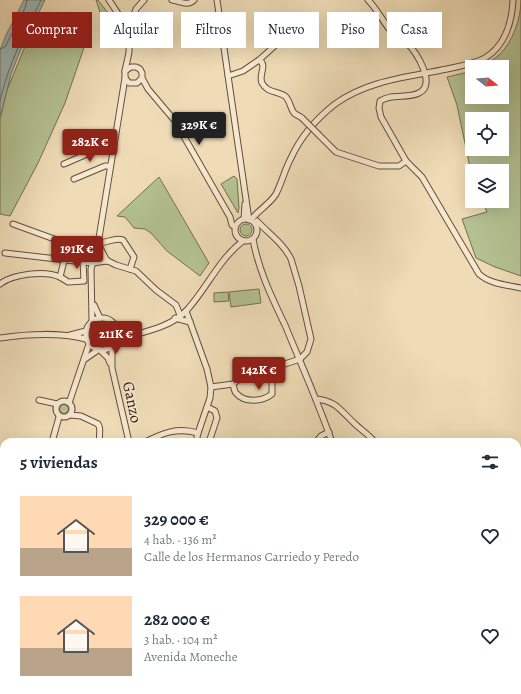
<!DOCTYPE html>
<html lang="es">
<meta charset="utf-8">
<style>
body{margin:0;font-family:Alegreya,serif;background:#f6f6f7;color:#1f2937;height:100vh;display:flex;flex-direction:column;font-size:15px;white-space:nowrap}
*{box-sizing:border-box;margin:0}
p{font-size:13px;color:#747a83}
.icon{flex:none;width:22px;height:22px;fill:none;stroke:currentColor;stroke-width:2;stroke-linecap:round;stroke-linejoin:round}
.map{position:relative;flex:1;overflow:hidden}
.panel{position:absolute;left:0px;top:438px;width:521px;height:256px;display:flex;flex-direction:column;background:#fff;border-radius:12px 12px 0 0;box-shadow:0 4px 16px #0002}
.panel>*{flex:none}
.top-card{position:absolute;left:12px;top:12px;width:497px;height:36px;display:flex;gap:8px}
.needle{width:26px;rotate:107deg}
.buttons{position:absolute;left:465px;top:60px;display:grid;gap:8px}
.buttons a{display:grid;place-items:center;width:44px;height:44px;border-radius:0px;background:#fff;box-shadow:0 4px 16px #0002;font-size:20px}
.price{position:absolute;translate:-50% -34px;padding:0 9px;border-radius:4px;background:#8f2418;color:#fff;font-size:13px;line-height:26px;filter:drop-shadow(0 1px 2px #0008)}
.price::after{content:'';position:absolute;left:50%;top:24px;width:12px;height:9px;margin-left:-6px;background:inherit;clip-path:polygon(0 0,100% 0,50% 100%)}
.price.selected{background:#222;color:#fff}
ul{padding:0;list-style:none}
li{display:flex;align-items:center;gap:12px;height:100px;padding:0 20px}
li span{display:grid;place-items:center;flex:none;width:112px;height:80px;border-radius:0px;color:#555}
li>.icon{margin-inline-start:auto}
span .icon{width:48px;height:48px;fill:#fffc;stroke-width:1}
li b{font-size:17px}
h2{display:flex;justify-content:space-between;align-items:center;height:48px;padding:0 20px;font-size:17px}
.chip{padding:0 14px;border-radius:0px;background:#fff;box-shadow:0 4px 16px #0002;font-size:14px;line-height:36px}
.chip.selected{background:#8f2418;color:#fff}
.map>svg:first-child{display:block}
.green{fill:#b4c293;stroke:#767050;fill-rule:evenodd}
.water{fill:#9cb9b7;stroke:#747b73}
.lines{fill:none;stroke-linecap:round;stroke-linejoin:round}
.shore{stroke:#6a6c62;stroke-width:1}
.street-casing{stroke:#664e38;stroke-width:7}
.street{stroke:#f5e8d0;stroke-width:5}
.street-bridge-casing{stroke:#664e38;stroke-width:7;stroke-linecap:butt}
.street-bridge{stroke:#f5e8d0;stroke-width:5}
.labels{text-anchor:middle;stroke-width:3;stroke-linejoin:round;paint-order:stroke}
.street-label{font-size:16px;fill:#381e0e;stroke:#f5e8d0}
</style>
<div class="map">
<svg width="521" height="694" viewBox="0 0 521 694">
<rect width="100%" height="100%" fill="#efdcb7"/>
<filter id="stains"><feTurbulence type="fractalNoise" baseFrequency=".005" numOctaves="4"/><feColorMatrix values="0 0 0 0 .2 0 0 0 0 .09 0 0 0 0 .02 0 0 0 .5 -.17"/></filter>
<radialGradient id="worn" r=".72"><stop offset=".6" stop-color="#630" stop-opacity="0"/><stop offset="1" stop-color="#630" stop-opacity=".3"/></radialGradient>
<g class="green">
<path d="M96,0H98L108,13L111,21L104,24Z"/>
<path d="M521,0V276L495,267L476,258L462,219L487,212L482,201H502V171H472V177L457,105L447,77L472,71V97H502V67H480C486,63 494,60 499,55C513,42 521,18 521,0ZM472,119H502V149H472Z"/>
<path d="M38,15L90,30L65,103L38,163L10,216L0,214V119L7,90Z"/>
<path d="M234,176L237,179L239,208L238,213L221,184Z"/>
<path d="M159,177L209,263L200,276L167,251L151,233L145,229L134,228L125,217L117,216Z"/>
<circle cx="246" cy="230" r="6"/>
<path d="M259,289L261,303L231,307L229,292Z"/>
<path d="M228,292L229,301L214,302V293Z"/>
<circle cx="101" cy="334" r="12"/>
<circle cx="64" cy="409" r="4.5"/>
</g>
<path class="water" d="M24,0H45L21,49L11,74L0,118V50L6,35Z"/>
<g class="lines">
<g class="shore">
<path d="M0,49L5,47L25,8L27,0"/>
<path d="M0,101C9,62 24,35 41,0"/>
</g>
<defs>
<g id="street">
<path d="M109,0C121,18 130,29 129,52C128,59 126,65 125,71"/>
<path d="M172,0C180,1 187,7 194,0"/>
<path d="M217,0L249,220"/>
<path d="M368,0C377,9 382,20 390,30C395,35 402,38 407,43C416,52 437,84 419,93C407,99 392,93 380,101L379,108L381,117L406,161L422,177L479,274C490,284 507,285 521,288"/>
<path d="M130,26L166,40"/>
<path d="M127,28L130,26L136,9L144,0"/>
<path d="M259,60L289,33L299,29"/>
<path d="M228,76L243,71L259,60C268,65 258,75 262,83C267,93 278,91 285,96C290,100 290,108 294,113C296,115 300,116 302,118"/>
<path d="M142,78L137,83H129L125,78V71L131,67H136L140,69L142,73V78L148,89L175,121L230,217L232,225L235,227"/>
<path d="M319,135L336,152L379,166H399L406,161"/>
<path d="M64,164L108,145L113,146"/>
<path d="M74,179L105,166H110"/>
<circle cx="246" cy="230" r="11"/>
<path d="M244,219L245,204"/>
<path d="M251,220C258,210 269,205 276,194C282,182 285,169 291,158C301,136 316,119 335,104C368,80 409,77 447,69C460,66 474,64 485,58C505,46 512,22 513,0"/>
<path d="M13,224L90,252L116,265L136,271L156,290L176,305L180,315"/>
<path d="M253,239C258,269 272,298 285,325C301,364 318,402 332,442"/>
<path d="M98,243C107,243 115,237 123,240L134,257L130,269"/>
<path d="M98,244L107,261"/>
<path d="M5,253L92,263L107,261"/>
<path d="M60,277L68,245"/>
<path d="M0,284C13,274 45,270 60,277C62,278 65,280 68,282L84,281L83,262"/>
<path d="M94,305L100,318"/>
<path d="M186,311L207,369L211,387L210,398L198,433L197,437L198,442"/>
<circle cx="102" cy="334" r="16"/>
<path d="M175,318L190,322"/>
<path d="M92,321L91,269L98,244L125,78"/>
<path d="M116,327L123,331L135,333"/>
<path d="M70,335L86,331"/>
<path d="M0,338C29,334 58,332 86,339"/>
<path d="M117,340C141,332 169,329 187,310C207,288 219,259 243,241"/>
<path d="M112,347V368L129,442"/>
<path d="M101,351L108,358L110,363"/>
<path d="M85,359L98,350"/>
<path d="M233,384C234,387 234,391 236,393C244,403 262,402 272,394V383L265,370"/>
<path d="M211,387L233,384L239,379L300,359L307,352L311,339L299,286L291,259C283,243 269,234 257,221"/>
<path d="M316,399C336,401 340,410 354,423C361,430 368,434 375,442"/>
<path d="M39,400L57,404"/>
<circle cx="64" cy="409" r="8"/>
<path d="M69,403L89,344"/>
<path d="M207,407L215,411L217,418L210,439L208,442"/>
<path d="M70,415L81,416L98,424C102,430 98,435 100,442"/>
<path d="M52,442L59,417"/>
<path d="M145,442C163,433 177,427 198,433"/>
<path d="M316,442L321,436L329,432"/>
<path d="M517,551L521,556"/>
<path d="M209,690L212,694"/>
<path d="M100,694V690"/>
<path d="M346,694L347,690"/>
</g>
</defs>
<use href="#street" class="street-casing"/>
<use href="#street" class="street"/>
<defs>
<path id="street-bridge" d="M302,118L319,135"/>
</defs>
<use href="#street-bridge" class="street-bridge-casing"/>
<use href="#street-bridge" class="street-bridge"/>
</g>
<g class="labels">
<g class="street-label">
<text transform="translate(133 402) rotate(78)" y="6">Ganzo</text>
</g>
</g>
<rect width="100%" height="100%" filter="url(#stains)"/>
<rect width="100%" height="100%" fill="url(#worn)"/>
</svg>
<div class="buttons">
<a><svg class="needle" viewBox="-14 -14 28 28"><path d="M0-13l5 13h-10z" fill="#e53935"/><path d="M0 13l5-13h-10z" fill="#747a83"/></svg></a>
<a><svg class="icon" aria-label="locate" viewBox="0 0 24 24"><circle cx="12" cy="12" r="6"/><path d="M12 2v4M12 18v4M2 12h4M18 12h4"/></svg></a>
<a><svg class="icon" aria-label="layers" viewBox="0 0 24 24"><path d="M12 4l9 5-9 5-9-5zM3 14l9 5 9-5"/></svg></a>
</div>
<b class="price selected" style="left:199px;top:146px">329K €</b>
<b class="price" style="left:90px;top:163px">282K €</b>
<b class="price" style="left:77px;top:270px">191K €</b>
<b class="price" style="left:116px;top:355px">211K €</b>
<b class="price" style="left:259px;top:391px">142K €</b>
<div class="top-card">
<a class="chip selected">Comprar</a>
<a class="chip">Alquilar</a>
<a class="chip">Filtros</a>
<a class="chip">Nuevo</a>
<a class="chip">Piso</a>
<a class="chip">Casa</a>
</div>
<section class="panel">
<h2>5 viviendas<svg class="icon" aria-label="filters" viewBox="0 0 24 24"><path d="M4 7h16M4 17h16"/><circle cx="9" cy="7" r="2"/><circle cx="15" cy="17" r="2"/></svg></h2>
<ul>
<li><span style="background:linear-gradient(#ffd9b3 65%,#b9a48a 0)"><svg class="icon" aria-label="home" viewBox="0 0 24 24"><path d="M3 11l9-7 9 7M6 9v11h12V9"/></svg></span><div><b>329 000 €</b><p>4 hab. · 136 m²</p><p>Calle de los Hermanos Carriedo y Peredo</p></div><svg class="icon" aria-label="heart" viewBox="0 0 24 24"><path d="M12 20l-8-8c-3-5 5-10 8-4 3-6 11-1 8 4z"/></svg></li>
<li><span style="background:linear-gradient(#ffd9b3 65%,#b9a48a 0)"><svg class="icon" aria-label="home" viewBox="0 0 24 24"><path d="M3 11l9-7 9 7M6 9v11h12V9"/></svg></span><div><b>282 000 €</b><p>3 hab. · 104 m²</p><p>Avenida Moneche</p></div><svg class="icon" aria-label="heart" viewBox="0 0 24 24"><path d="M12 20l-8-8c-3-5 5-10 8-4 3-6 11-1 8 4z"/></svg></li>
</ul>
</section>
</div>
